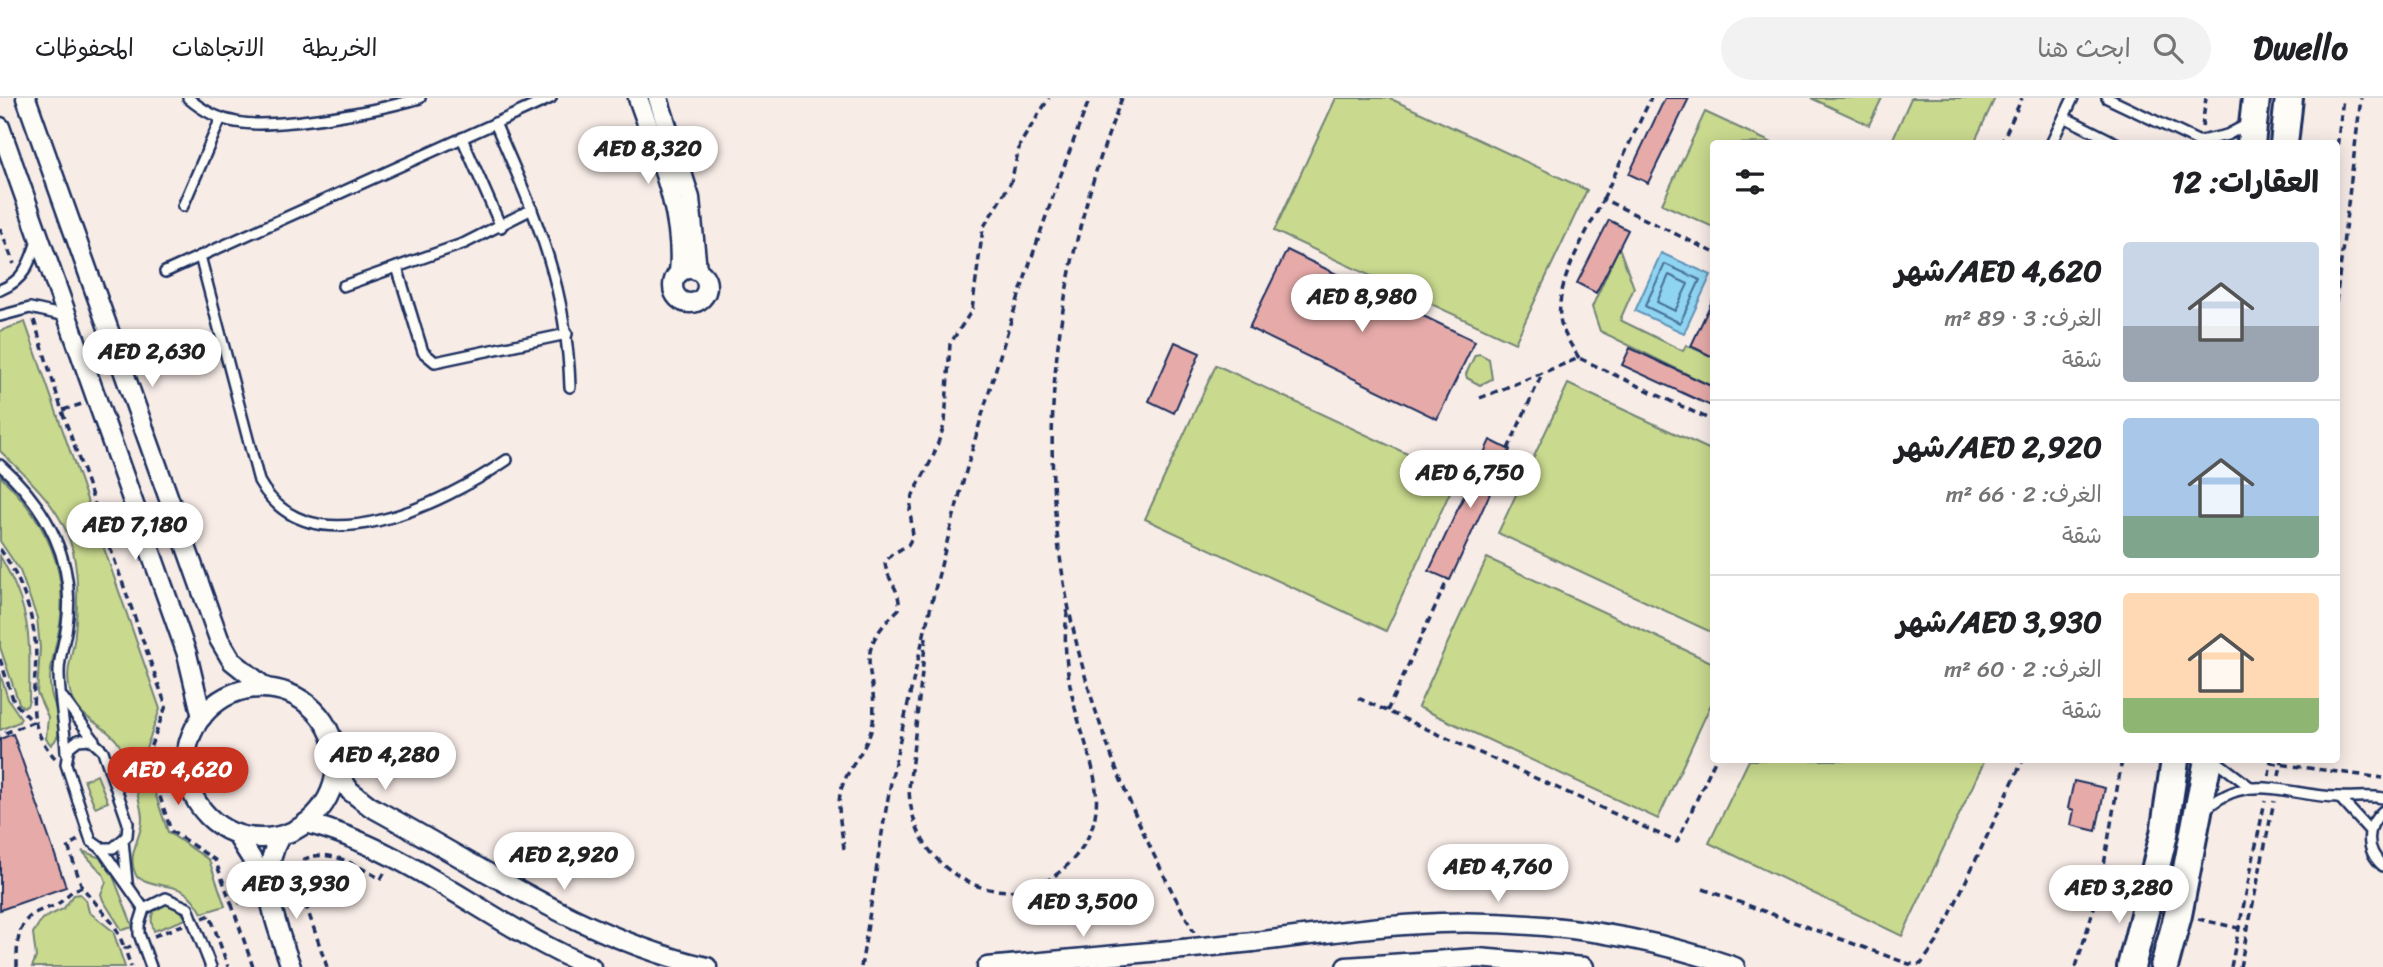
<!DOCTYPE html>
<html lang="ar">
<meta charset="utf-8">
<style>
body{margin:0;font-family:Sriracha,"Playpen Sans Arabic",sans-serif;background:#f2f2f2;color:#202124;direction:rtl;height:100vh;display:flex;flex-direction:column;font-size:26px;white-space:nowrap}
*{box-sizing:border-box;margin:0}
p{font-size:23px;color:#757577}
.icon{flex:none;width:38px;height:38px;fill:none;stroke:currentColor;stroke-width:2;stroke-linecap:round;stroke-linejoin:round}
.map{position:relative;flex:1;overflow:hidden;direction:ltr}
.details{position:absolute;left:1710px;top:42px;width:630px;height:623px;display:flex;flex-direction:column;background:#fff;border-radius:7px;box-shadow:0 4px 18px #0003;direction:rtl}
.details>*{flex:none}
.price{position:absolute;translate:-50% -60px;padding:0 16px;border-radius:24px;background:#fff;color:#222;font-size:23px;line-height:46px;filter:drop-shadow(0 2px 4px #0008)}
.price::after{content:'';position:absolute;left:50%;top:42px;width:21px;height:16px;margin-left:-10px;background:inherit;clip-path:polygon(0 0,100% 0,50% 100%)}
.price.active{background:#c8321e;color:#fff}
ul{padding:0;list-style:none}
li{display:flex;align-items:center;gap:21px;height:175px;padding:0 21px}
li+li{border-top:2px solid #e0e0e0}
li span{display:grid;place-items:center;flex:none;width:196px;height:140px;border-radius:7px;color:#555}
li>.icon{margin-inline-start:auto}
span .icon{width:84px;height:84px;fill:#fffc;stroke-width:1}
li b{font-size:30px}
h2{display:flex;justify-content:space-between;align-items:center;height:84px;padding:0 21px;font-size:30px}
header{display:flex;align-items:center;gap:42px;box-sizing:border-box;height:98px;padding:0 35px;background:#fff;border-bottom:2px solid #e0e0e0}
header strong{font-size:33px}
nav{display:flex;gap:38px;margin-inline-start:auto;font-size:24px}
.search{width:490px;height:63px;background:#f2f2f2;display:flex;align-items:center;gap:18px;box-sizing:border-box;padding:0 24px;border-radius:38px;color:#757577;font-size:26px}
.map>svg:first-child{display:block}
.green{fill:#c9d98e;stroke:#728476;stroke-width:2}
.water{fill:#8fd4f1;stroke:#6192b6;stroke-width:2}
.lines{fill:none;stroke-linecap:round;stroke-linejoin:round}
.shore{stroke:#497199;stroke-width:2}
.building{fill:#e6aba9;stroke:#1b2f5e;stroke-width:2}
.lane-casing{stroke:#1b2f5e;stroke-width:14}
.street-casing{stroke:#1b2f5e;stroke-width:23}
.secondary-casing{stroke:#1b2f5e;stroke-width:32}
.path{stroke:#1b2f5e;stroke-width:3.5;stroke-dasharray:7 5;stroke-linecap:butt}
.lane{stroke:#fdfcf7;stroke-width:9}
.street{stroke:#fdfcf7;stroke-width:18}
.secondary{stroke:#fdfcf7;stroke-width:26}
.street-bridge-casing{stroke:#1b2f5e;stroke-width:23;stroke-linecap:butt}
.street-bridge{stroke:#fdfcf7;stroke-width:18}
</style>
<header>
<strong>Dwello</strong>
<div class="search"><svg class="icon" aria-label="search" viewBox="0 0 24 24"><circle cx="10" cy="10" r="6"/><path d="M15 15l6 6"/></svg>ابحث هنا</div>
<nav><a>الخريطة</a><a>الاتجاهات</a><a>المحفوظات</a></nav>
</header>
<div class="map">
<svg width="2383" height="869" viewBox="0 0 2383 869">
<rect width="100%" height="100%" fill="#f8ece7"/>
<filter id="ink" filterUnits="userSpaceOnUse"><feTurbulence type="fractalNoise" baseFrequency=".0143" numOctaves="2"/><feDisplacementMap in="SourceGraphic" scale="14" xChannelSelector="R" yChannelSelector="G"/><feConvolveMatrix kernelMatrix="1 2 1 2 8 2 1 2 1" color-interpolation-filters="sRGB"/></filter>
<g filter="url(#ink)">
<g class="green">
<path d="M1336,0H1389L1587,92L1515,245L1274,133Z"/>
<path d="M1811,0H1882L1869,27Z"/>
<path d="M1911,0H1995L1974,45H1891Z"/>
<path d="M1705,14L1772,45L1713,46V129L1662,106Z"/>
<path d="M1619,149L1634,190L1620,222L1683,253L1686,247L1713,259V289L1600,233L1592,209Z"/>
<path d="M25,224L160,611L143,659L168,734L209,762L225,808L202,815C183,779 166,795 137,779C123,754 147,737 141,712C137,692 129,659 116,642C99,622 79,623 70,593C64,573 74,554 75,535C84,442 67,416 0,353V233Z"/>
<path d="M1480,256L1489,261L1492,281L1480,287L1467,280L1466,276L1475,257Z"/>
<path d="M1216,267L1457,379L1386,533L1145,421Z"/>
<path d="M1568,286L1713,353V535L1498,435Z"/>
<path d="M0,378C39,415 66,461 61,517C60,540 49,563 50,586C50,607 71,629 51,647L46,641L48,619L37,595L40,550L37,520L20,473L0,443Z"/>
<path d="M0,458C32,513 30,542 29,602L27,608L23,609L19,605L0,549Z"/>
<path d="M1487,460L1713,565V602L1658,721L1418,609Z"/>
<path d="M0,575L8,601L21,620L19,624L0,632Z"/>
<path d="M1749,662H1985L1902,838L1709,745Z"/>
<path d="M97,677L108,704L95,709L84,682Z"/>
<path d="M82,753L101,760L109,768L133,829L122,832L103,802L101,796L106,784L103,776Z"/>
<path d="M80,796L86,802L89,814L113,833L125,869H32L36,859L33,835L42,821L63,811L74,797Z"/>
<path d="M171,806L179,810L186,821L154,833C150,822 151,816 158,807Z"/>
</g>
<path class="water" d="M1661,155L1711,177L1684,235L1635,213Z"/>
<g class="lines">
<g class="shore">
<path d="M1665,166L1700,182L1680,225L1645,208Z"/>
<path d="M1669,177L1688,186L1675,213L1657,204Z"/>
</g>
</g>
<g class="building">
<path d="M1665,0H1689L1648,85L1629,76Z"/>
<path d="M1609,122L1628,132L1596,195L1577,185Z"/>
<path d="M1287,152L1475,243L1437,321L1249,230Z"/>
<path d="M1713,201V259L1691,248Z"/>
<path d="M1175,244L1200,255L1174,315L1149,303Z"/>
<path d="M1630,250L1713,289V309L1622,267Z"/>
<path d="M1490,342L1510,352L1450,482L1429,473Z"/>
<path d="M13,636L66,789L0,812V641Z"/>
<path d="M2074,683L2105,690L2096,733L2071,727L2074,712L2068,710Z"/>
</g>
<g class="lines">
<defs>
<g id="lane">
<path d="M188,0C202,12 218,21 236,24C275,32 380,12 420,0"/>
<path d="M2107,0L2204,46"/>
<path d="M2064,19L2118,46"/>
<path d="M495,25C535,117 567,186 570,289"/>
<path d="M462,40L501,129"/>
<path d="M2201,43L2227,37L2248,26"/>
<path d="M2051,46L2073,0"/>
<path d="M183,108L221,20"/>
<path d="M200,158L259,383C309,474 444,405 507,362"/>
<path d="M397,169L423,254L435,264L567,236"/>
<path d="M165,174L551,0"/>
<path d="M343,188L465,145L532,111"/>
<path d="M0,192C25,182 30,164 38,140"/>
<path d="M0,218L30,210L66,218"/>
<path d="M0,367C47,409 76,463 67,527C65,543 59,558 59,574C59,601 65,628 66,654"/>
<path d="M63,600L94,642"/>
<path d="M90,641L103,653L128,725L127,738L113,750H101L91,743L66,666L69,649L78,642Z"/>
<path d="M2215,662L2249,688"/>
<path d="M2339,699L2370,733"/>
<path d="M2204,713C2247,671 2289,699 2339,699C2354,700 2368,697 2383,700"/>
<path d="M2383,713C2365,729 2365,752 2383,768"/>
<path d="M123,743L127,784"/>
<path d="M101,750L144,811"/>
<path d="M151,869L139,836V827L144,811L166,800L188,810L211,869"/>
</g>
<g id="street">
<path d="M26,0L219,541L232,563L266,590"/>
<path d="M638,0C657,55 685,115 679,175"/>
<path d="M658,0L690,100L697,172"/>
<path d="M0,29L187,556L202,619"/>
<circle cx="690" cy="188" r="17"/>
<circle cx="261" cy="665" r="75"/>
<path d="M336,672L350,693L371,709C480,768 586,841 707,869"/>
<path d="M306,725C410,751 493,829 591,869"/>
<path d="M236,736L267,785"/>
<path d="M280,738C256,783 276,824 291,869"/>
<path d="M1253,844C1315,837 1377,827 1440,825C1540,822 1640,836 1735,869"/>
<path d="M987,869L1183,851"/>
<path d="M1346,869L1478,860L1584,869"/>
</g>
<g id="secondary">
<path d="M2251,46L2256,0"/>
<path d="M2284,46L2289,0"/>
<path d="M2131,869L2164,736L2175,662"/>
<path d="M2164,869L2178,817L2208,662"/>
</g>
</defs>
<use href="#lane" class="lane-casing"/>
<use href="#street" class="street-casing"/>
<use href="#secondary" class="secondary-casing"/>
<g class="path">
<path d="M1122,0C1005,299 1039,556 1194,834"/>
<path d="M2202,29L2206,0"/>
<path d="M2001,46L2022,0"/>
<path d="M2336,59L2343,0"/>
<path d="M1603,101L1651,0"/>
<path d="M0,130L14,166"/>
<path d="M2336,204L2361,0"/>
<path d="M34,222L62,313L166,608L147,658L171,733L215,762L232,807"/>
<path d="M1579,260C1571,247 1562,234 1560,220C1556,181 1587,136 1603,101L1713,154"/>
<path d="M1480,300L1579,260L1713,323"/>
<path d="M63,312L82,306"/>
<path d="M1508,351L1542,276"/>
<path d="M0,451C19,477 31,509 35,542C40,588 19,621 55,660"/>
<path d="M926,539L909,690C911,786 1027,834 1083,748C1112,703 1087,656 1075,610C1067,577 1062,543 1068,510"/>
<path d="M0,561L14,604L33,624L0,637"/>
<path d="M1358,600L1677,744L1715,662"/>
<path d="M1387,613L1448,481"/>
<path d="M2271,665L2383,680"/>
<path d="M2269,678L2271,662"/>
<path d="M2279,678L2282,662"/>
<path d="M78,742L68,748L82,789L115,828L125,851"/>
<path d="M844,751C842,732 836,710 841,692C848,667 869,651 873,624C879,571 848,559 899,511C901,491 887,483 885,465L891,457L908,447L913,438L910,412L913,397L933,359L945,325L950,246L972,212L983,130L1011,84L1020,46L1049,0"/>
<path d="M298,784L296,777L301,763C328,747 358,769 381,781L385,774"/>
<path d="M286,789L298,784L327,869"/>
<path d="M1703,791L1909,866H1921L1937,844L2023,662"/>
<path d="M203,820L210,817L228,869"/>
<path d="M2198,821L2247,832"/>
<path d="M154,838L183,827"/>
<path d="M131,848L125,851L131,869"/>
<path d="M17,869C17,850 16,825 35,815C42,811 50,810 56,807C69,799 65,795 82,789"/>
<path d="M253,869L232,807L255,799"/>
<path d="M861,869C873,800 881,729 896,660C945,432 1005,217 1090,0"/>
<path d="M2076,869L2100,790L2122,662"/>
<path d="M2231,869L2265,703"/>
<path d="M2240,869L2274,703"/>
</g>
<use href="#lane" class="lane"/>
<use href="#street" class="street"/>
<use href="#secondary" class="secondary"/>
<defs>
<path id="street-bridge" d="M1183,851L1253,844"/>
</defs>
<use href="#street-bridge" class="street-bridge-casing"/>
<use href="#street-bridge" class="street-bridge"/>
</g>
</g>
</svg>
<b class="price" style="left:648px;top:88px">AED 8,320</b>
<b class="price" style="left:1362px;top:236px">AED 8,980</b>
<b class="price" style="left:152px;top:291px">AED 2,630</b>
<b class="price" style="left:1470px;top:412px">AED 6,750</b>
<b class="price" style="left:135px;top:464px">AED 7,180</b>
<b class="price" style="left:385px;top:694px">AED 4,280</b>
<b class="price active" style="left:178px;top:709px">AED 4,620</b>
<b class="price" style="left:564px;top:794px">AED 2,920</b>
<b class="price" style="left:1498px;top:806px">AED 4,760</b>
<b class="price" style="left:296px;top:823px">AED 3,930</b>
<b class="price" style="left:2119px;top:827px">AED 3,280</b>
<b class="price" style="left:1083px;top:841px">AED 3,500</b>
<section class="details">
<h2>العقارات: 12<svg class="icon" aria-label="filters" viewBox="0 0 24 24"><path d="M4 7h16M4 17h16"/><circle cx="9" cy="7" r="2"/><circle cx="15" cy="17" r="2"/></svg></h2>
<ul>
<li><span style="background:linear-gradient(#c9d6e8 60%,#9aa5b1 0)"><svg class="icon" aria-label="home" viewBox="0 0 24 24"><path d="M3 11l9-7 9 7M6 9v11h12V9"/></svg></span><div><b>AED 4,620/شهر</b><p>الغرف: 3 · 89 m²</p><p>شقة</p></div></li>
<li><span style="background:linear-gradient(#a9c7e8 70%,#7fa58c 0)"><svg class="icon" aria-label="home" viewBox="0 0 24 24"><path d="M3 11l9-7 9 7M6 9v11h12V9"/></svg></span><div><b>AED 2,920/شهر</b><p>الغرف: 2 · 66 m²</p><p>شقة</p></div></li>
<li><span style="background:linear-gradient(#ffd9b3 75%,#8fb573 0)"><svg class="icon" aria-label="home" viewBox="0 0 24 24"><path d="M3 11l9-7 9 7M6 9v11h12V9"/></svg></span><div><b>AED 3,930/شهر</b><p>الغرف: 2 · 60 m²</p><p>شقة</p></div></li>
</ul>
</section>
</div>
